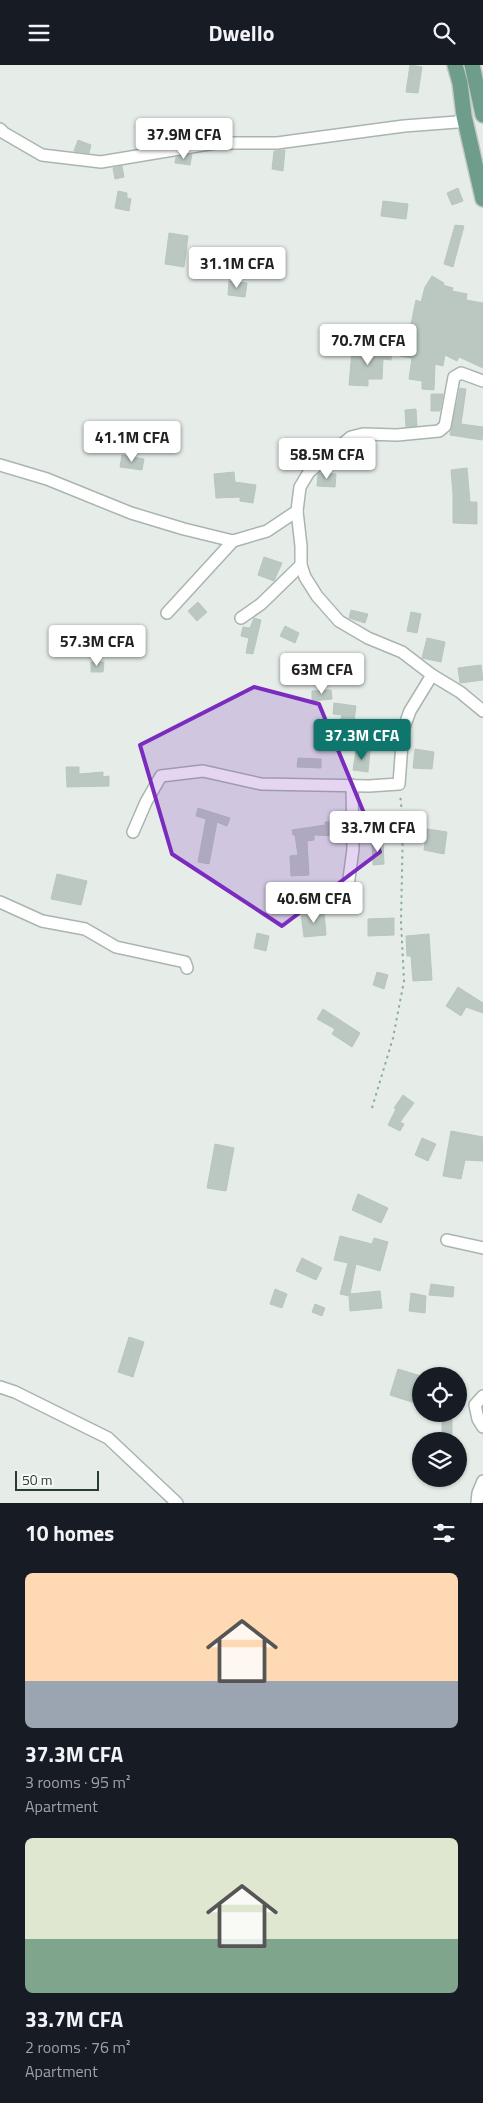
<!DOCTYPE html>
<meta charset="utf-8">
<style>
body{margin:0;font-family:"Titillium Web",sans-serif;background:#20242c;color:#f1f3f6;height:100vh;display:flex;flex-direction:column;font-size:19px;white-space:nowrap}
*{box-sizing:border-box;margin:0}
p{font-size:16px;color:#9ea1a6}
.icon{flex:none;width:28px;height:28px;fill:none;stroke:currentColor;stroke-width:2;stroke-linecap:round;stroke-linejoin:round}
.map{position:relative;height:1438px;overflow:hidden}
.details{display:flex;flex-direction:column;background:#171b24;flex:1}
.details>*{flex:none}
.fabs{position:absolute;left:412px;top:1302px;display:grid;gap:10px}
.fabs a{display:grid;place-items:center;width:55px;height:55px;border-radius:50%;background:#171b24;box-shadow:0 1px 4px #0004;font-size:25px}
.scale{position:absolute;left:15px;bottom:12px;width:84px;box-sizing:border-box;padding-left:5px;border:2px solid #273d34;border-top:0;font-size:14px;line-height:18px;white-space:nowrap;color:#273d34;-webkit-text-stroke:4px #f6faf7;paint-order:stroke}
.price{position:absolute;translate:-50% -42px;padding:0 11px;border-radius:5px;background:#fff;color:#222;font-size:16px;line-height:32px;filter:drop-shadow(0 1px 2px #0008)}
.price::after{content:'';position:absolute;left:50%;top:30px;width:15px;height:11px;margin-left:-8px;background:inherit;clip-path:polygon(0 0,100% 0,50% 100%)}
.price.active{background:#0f766e;color:#fff}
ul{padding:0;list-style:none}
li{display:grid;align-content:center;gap:10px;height:265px;padding:0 25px}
li span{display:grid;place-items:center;height:155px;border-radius:8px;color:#555}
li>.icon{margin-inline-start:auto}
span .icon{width:90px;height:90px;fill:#fffc;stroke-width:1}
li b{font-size:21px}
h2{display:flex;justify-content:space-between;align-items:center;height:60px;padding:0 25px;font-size:21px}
header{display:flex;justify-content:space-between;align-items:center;height:65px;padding:0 25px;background:#171b24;font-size:22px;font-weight:700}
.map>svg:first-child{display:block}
.building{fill:#bbc8c1;stroke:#b9c6bf}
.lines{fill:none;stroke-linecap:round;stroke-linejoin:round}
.minor-casing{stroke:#a9b5af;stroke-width:14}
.primary-casing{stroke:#c3c9c6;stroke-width:18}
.path{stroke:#8aad9d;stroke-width:2;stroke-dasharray:2.5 4;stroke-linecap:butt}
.minor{stroke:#fff;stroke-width:11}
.primary{stroke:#6f9d8b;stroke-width:15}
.marked{fill:#7b2cbf;fill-opacity:0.2;stroke:#7b2cbf;stroke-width:4;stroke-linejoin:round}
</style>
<header><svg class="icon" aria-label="menu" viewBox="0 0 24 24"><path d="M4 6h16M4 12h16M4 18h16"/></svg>Dwello<svg class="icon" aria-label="search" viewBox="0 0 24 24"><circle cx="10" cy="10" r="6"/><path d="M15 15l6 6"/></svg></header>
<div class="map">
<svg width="483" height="1438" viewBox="0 0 483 1438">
<rect width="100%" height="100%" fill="#e6ede9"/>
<g class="building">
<path d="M410,0L422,2L418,28L406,27Z"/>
<path d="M78,75L91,80L89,88L74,86Z"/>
<path d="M285,85L283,106L272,104L274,86Z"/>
<path d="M192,89L190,100L175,98L176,92Z"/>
<path d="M122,101L124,112L115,114L113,103Z"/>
<path d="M458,123L463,136L452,140L447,128Z"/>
<path d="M118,126L127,128V133L131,134L129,146L115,143Z"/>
<path d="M383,136L408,139L406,154L381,151Z"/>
<path d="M455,160L464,161L453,202L444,199Z"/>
<path d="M169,168L188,171L184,202L165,199Z"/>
<path d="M251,183L275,186L272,205L248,202Z"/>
<path d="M432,211L444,218L443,220L453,223L452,226L467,229L466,235L483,238V303L459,292L457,296L445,290L443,301L435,299L434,325L422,324V316L409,314L412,293L400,291L404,268L409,269L416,235L421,237L425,222Z"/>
<path d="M229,216L247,218L245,232L228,230Z"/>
<path d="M380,283L392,284L391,295L383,294L382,314H368V321L349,320L352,286L380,287Z"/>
<path d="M460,323L466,324L461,359L483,362L482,375L450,370Z"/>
<path d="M431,329H443L440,346H431Z"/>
<path d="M416,344L417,361L406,362L405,345Z"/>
<path d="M122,390L144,394L142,405L120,402Z"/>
<path d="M467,403L470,437H477V459L453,458V429L451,405Z"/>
<path d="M234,407L235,417L256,420L253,438L240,436V432L216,433L214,409Z"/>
<path d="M320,408L336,409L335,422L317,421L318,409Z"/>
<path d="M264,492L282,498L274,516L258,510Z"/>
<path d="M198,537L207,547L197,556L188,546Z"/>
<path d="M351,545L368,549L365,558L349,553Z"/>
<path d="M411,547L421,549L417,568L407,566Z"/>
<path d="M254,553L261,555L253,589L246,588L249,573L241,571L243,562L250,563Z"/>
<path d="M285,561L299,568L295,578L280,571Z"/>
<path d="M427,573L445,577L441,597L422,593Z"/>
<path d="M91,597H104L103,607H91Z"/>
<path d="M481,600L483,615L460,618L458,603Z"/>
<path d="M331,625L332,634L312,636V626Z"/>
<path d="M334,638L356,641L354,656L346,680L334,675L342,650L333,649Z"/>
<path d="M415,684L434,687L432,704L413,703Z"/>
<path d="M356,685L370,686L368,707L353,705Z"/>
<path d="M298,693L321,694V703L297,702Z"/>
<path d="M66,702H79V709L103,707V712L109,711V721L67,722Z"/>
<path d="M198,743L230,753L227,761L217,757L209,799L198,797L206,754L196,751Z"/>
<path d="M325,757H340V771L314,770V775L307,776L309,810L291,811L290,791L298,790L295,770H293L292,765L325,760Z"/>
<path d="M427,764L447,767L444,789L424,785Z"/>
<path d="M383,777L384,799L373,800L372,778Z"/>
<path d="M57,809L87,816L81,840L51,834Z"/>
<path d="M324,846L326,870L304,872L301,848Z"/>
<path d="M394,853V870L368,871V854Z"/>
<path d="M257,868L269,871L266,886L254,883Z"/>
<path d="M429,869L432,915L413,916L411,891H407L406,871Z"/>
<path d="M377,907L388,910L384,924L373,920Z"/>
<path d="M458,922L483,938V948L466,942L461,951L446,941Z"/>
<path d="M323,944L360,968L352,982L332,969L335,964L317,954Z"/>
<path d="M403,1030L414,1038L400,1057L404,1059L400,1066L388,1060L396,1044L394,1043Z"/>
<path d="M451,1066L483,1072V1096L465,1095L461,1114L443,1111Z"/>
<path d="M422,1073L436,1079L428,1096L415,1090Z"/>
<path d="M215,1079L234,1083L226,1126L207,1123Z"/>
<path d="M358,1129L388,1143L381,1158L352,1145Z"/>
<path d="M340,1171L372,1179L374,1173L388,1177L380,1206L356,1199L350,1229L380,1226L382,1243L350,1246L349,1231L340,1229L348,1198L334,1195Z"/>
<path d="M302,1193L322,1203L316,1215L296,1206Z"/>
<path d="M431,1219L454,1222L453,1232L429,1230Z"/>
<path d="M275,1224L287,1229L282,1243L270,1239Z"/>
<path d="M411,1228L426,1231L425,1248L409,1246Z"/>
<path d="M315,1239L325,1243L322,1251L312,1247Z"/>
<path d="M129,1272L144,1277L133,1312L118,1307Z"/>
<path d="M398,1304L421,1311V1340L390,1330Z"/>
<rect x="442" y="1349" width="10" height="24"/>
</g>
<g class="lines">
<defs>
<g id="minor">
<path d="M0,64L4,68L42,90L101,97L215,78H277L404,61L457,57L464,51"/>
<path d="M0,400L47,414L131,448L184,464L233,476L267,466L297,446L300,422L309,407L351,372L363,369L397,370L439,366L445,361L454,312L461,308L483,316"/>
<path d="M297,446L301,481V500L305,512L317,531L339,556L368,573L402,587L432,610L460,627L483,646"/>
<path d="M167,548L233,476"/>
<path d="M241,553L261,539L301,500"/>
<path d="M133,767L146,737L161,711L203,706L261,719L369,721L399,719L403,665L410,646L432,610"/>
<path d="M346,836L353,784L352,720"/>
<path d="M0,837L42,856L85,864L116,882L185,897L187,903"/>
<path d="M447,1175L483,1183"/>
<path d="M0,1322L15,1327L108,1373L177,1438"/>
<path d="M483,1331L475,1340L478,1354L483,1362"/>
<path d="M477,1438L478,1428L483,1416"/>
</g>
<g id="primary">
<path d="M455,0L460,18L464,51L483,134"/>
<path d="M472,0L483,50"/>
</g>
</defs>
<use href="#minor" class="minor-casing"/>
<use href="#primary" class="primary-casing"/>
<path class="path" d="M372,1043L393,973L404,916L401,857L403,757L400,729"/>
<use href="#minor" class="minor"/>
<use href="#primary" class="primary"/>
</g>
<path class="marked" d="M254,622L319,639L380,787L282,861L172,789L140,680Z"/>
</svg>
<div class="fabs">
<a><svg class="icon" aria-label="locate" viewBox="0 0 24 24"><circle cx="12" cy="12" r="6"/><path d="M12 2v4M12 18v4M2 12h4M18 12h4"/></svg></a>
<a><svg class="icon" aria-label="layers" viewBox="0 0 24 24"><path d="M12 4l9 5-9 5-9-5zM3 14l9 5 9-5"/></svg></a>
</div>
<div class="scale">50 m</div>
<b class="price" style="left:184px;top:95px">37.9M CFA</b>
<b class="price" style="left:237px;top:224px">31.1M CFA</b>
<b class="price" style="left:368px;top:301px">70.7M CFA</b>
<b class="price" style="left:132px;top:398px">41.1M CFA</b>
<b class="price" style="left:327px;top:415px">58.5M CFA</b>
<b class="price" style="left:97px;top:602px">57.3M CFA</b>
<b class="price" style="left:322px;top:630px">63M CFA</b>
<b class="price active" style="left:362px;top:696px">37.3M CFA</b>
<b class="price" style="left:378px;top:788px">33.7M CFA</b>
<b class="price" style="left:314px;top:859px">40.6M CFA</b>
</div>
<section class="details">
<h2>10 homes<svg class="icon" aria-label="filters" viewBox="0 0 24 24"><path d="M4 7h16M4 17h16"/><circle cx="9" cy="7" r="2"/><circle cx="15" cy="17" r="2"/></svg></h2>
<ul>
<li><span style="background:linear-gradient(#ffd9b3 70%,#9aa5b1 0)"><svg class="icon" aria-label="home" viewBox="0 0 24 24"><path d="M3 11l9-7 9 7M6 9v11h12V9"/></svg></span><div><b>37.3M CFA</b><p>3 rooms · 95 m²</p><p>Apartment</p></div></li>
<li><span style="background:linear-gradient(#dfe7d0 65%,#7fa58c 0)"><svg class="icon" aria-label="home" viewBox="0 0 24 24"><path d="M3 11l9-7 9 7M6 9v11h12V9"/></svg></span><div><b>33.7M CFA</b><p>2 rooms · 76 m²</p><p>Apartment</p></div></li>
</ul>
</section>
